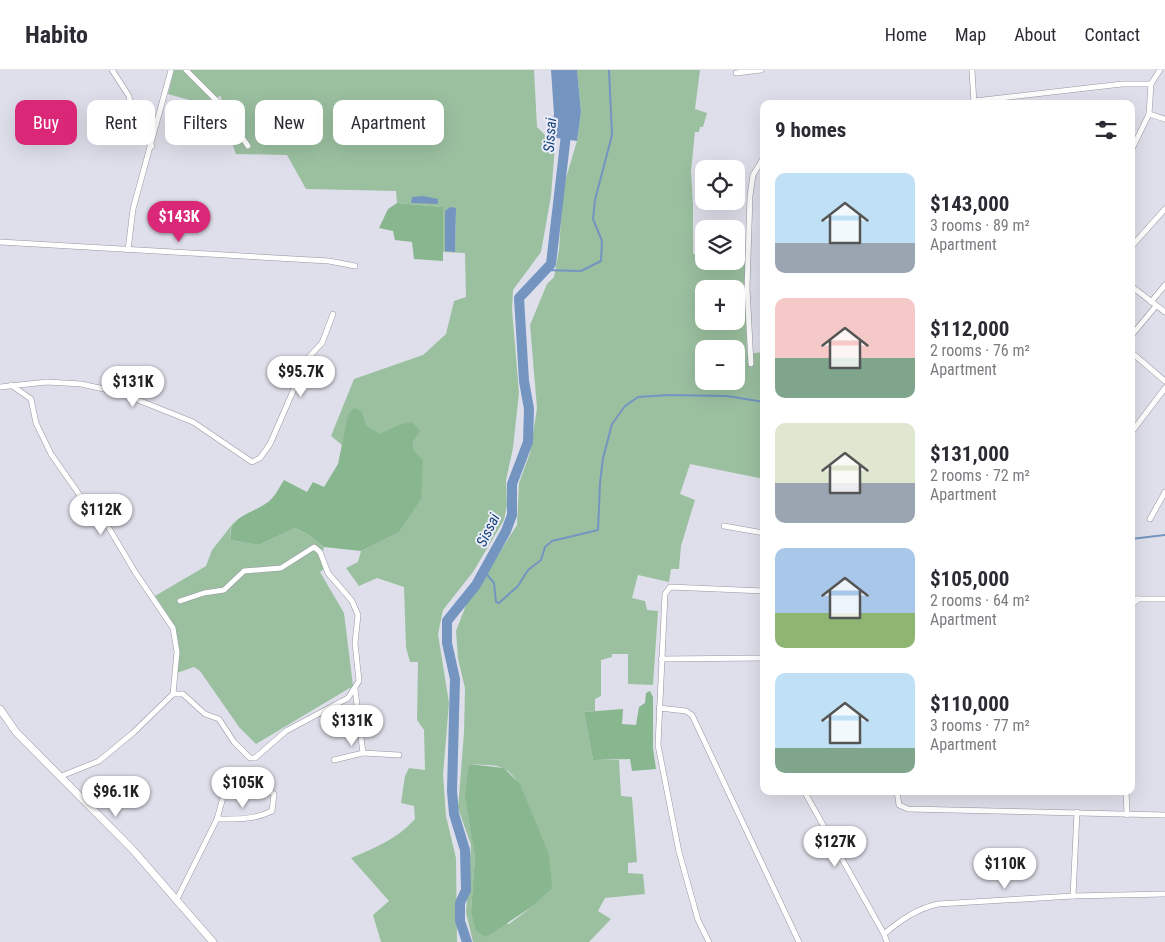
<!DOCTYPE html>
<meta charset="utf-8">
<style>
body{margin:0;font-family:"Roboto Condensed",sans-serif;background:#f7f7f7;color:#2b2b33;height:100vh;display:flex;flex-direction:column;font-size:19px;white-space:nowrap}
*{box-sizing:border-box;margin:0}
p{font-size:16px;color:#7c7c81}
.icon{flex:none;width:28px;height:28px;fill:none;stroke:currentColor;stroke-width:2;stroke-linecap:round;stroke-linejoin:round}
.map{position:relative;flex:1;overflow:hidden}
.details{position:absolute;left:760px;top:30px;width:375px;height:695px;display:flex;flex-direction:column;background:#fff;border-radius:10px;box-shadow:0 5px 20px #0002}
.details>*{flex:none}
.top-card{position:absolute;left:15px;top:30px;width:475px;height:45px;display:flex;gap:10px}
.fabs{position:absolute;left:695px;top:90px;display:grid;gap:10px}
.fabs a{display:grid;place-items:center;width:50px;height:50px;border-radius:10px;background:#fff;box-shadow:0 5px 20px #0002;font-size:25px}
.price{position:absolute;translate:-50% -42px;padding:0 11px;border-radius:18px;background:#fff;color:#222;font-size:16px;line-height:32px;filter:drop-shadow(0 1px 2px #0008)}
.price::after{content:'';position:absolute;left:50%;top:30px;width:15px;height:11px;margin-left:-8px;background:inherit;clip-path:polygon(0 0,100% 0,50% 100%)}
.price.selected{background:#db2777;color:#fff}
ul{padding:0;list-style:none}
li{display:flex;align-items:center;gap:15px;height:125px;padding:0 15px}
li span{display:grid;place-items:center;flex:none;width:140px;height:100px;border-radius:10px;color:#555}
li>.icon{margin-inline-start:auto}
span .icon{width:60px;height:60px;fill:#fffc;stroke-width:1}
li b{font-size:21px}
h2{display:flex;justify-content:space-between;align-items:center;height:60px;padding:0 15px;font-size:21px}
.tag{padding:0 18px;border-radius:10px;background:#fff;box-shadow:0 5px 20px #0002;font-size:18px;line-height:45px}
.tag.selected{background:#db2777;color:#fff}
header{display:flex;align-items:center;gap:30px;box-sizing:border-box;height:70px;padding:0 25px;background:#fff;border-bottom:1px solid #e1e1e2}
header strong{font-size:24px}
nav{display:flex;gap:28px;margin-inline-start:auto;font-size:18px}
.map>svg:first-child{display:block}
.green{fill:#9bc0a0;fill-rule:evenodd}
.forest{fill:#88b68f}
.water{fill:#7395c0}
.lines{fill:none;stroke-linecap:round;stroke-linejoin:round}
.stream{stroke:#7395c0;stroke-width:2}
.river{stroke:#7395c0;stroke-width:10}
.street-casing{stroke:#9596a1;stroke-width:6}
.secondary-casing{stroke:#9596a1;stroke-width:8}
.street{stroke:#fff;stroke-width:5}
.secondary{stroke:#fff;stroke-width:7}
.labels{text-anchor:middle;stroke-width:4;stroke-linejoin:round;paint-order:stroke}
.water-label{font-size:15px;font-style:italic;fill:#124379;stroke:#ececf9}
</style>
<header>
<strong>Habito</strong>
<nav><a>Home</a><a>Map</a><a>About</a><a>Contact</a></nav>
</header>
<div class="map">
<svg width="1165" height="872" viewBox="0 0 1165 872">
<rect width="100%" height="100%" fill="#dfdfeb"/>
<g class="green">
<path d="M174,0H534L537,57L555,75L551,126L541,182L513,220L512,239L519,323L513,378L506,410L507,435L504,450L473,502L443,540L438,564L449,633L443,705L446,746L456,788L457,872H381L373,845L389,831L351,788C375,778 397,769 415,749L414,736L401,733L405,706L409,698L425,700L424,660L417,650L418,592H410L406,577L404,517L377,508L359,516L346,498L358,492L361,481L398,463L414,381L413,371L398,355L380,365L367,356L362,341L344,367L342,375L331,366L354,309L423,285L446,264L454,231L466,227L465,183L443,182V137L397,133L396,121L306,119L287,85L236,84L224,51L221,26L200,33L168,24ZM456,138L455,182L445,160V141Z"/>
<path d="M577,0H700L695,39L707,43L703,57H700L699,62H695L691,101L693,135V184H704V191H736V186H745L747,284L764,282V409L690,394L680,424L695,430L681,476L679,499H671L669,512L638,505L632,528L645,531L647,540L658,541L653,615L628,614V584H612V587L601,590V626L595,629V641L584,642L593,690H619L621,726L632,727L637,792L628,793V803L643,804L645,824L605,828L598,841L611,849L589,872H473L466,843L471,775L458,738L464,663L465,618L458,589L456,561L466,535L517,455L519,413L530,383L537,338L530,255L547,214L554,207L559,180L563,118L577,71L581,42ZM704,219H736V251H704ZM704,279H736V311H704ZM469,694C479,695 494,694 503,698C529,709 544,791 551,818L533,836L509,854L471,841L475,787L471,759Z"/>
<path d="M235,451L230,462L231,470L259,475L295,458L309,465L324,477L321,491L324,499L320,502L344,543L353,616L256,674L239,657L200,601L194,597L177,603C181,564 176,557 155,526L206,496L212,480Z"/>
</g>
<g class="forest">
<path d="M397,133L443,137V191L414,189L412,172L395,170L393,161L379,158L388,139Z"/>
<path d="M354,338L362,341L367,356L380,364L398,355L412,352L420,361L413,371L414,381L423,390L421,429L398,463L361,481L324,477L309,465L295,458L259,475L231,470C227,445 253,444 268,432C275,427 280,416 284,410L307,422L313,412L324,417L338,394L348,345Z"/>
<path d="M650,621L653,627V678L656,699L632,701L630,689L593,690L584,642L623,639L622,654L636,655L639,637L645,633L646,623Z"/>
<path d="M469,694L504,698L520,714L549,785L552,818L533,836L486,867L476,861L471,841L475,787L465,725Z"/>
</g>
<g class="water">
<path d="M551,0H577L581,42L577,71L550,67L554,44Z"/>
<path d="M423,126L438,129V134L411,133L412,127Z"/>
<path d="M450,137L456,138L455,182L445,181V141Z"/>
</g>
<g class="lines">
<g class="stream">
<path d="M544,200L581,201L601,191L602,171L593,149L595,130L612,65L609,0"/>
<path d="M1131,469L1165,465"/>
<path d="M484,501L494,513L496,532L499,533L518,516L528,500L541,490L545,477L552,471L598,460L600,413L603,388L612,354L625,336L638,327L668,325L727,326L764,332"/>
</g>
<path class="river" d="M467,872L460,851V833L466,820L465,780L454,744L452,721L455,609L447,573V551L476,515L506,461L512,445V414L528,372L529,339L524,311L519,228L551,194L567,56"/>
<defs>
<g id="street">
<path d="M112,0L129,26L132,47L139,63L152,76"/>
<path d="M186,0L217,31L248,76"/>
<path d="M972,0L974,34"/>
<path d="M736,3L761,0"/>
<path d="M974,31L1122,14H1151"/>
<path d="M1149,44L1165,49"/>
<path d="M1131,81L1149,44L1151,14L1160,0"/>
<path d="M0,172L329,191L355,196"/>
<path d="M1131,177L1165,139"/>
<path d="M128,180L133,139L171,0"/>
<path d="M1131,216L1165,242"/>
<path d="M1151,232L1165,215"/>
<path d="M1131,266L1156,236"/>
<path d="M1131,282L1165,311"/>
<path d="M751,294L747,218L750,126L753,105L764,87"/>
<path d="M11,315L31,329L36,353L51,384L81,427L95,439L106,453L135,502L173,558L177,582L173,624"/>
<path d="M0,317L47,312L81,314L118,322L193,352L252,392L260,388L270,374L307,289L322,273L333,244"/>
<path d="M1131,363L1165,318"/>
<path d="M1150,449L1165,422"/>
<path d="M724,456L764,463"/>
<path d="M1131,529H1165"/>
<path d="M1131,535L1138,529"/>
<path d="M763,588L764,648"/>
<path d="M661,589L764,588"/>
<path d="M355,619L363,683L399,685"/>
<path d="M659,638L686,641L692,645L799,872"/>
<path d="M334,690L363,683"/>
<path d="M59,707L99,691L134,662L173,624H183L205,644L219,649L234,672L250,688H255L286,661L348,628L359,611L355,573L358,545L352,531L328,503L320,482L314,477L281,498L244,501L224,520L204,523L180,531"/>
<path d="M804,721L884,864"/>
<path d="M897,721L899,735L908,739L1165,745"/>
<path d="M1126,721L1127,745"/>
<path d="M1073,826L1077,742"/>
<path d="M177,829L217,749L227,713L230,709C246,705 262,715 274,724L272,741C254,750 237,749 217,749"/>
<path d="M709,872L698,850L679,782L658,675L665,524L670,517L764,521"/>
<path d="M887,872L884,864C901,850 916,839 938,834L1073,826L1165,824"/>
</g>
<path id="secondary" d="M0,639L16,662L133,780L213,872"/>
</defs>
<use href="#street" class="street-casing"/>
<use href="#secondary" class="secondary-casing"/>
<use href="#street" class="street"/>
<use href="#secondary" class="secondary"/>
</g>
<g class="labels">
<g class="water-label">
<text transform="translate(550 65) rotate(-86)" y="5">Sissai</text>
<text transform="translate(488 460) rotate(-64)" y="5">Sissai</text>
</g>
</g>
</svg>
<div class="fabs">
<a><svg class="icon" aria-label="locate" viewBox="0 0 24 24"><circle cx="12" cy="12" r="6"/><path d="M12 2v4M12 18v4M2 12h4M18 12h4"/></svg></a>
<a><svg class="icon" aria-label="layers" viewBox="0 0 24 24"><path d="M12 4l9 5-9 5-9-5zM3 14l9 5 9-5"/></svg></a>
<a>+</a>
<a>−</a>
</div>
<b class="price selected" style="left:179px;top:173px">$143K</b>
<b class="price" style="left:301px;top:328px">$95.7K</b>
<b class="price" style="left:133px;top:338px">$131K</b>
<b class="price" style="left:101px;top:466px">$112K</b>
<b class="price" style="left:352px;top:677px">$131K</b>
<b class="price" style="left:243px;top:739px">$105K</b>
<b class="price" style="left:116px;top:748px">$96.1K</b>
<b class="price" style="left:835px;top:798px">$127K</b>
<b class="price" style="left:1005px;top:820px">$110K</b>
<div class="top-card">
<a class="tag selected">Buy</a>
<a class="tag">Rent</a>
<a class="tag">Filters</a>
<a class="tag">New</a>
<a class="tag">Apartment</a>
</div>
<section class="details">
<h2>9 homes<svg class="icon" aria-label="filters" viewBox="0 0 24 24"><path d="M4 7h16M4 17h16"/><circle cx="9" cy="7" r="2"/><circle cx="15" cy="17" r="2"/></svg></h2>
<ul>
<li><span style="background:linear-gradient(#bfe0f5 70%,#9aa5b1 0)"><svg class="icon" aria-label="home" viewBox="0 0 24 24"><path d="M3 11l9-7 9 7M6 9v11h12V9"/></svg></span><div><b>$143,000</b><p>3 rooms · 89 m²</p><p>Apartment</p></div></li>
<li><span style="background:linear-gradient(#f6c9c9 60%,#7fa58c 0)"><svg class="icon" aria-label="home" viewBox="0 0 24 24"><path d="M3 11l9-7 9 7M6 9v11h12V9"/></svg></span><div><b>$112,000</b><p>2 rooms · 76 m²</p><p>Apartment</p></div></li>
<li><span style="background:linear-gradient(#dfe7d0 60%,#9aa5b1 0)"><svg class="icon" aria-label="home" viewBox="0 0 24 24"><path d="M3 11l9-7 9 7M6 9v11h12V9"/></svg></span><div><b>$131,000</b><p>2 rooms · 72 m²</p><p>Apartment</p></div></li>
<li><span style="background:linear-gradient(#a9c7e8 65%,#8fb573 0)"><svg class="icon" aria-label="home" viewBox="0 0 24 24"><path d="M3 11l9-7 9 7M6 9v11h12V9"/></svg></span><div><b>$105,000</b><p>2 rooms · 64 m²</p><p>Apartment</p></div></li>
<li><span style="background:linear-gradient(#bfe0f5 75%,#7fa58c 0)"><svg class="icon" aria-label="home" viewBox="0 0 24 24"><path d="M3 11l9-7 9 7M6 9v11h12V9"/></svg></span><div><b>$110,000</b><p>3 rooms · 77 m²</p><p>Apartment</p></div></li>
</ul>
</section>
</div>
